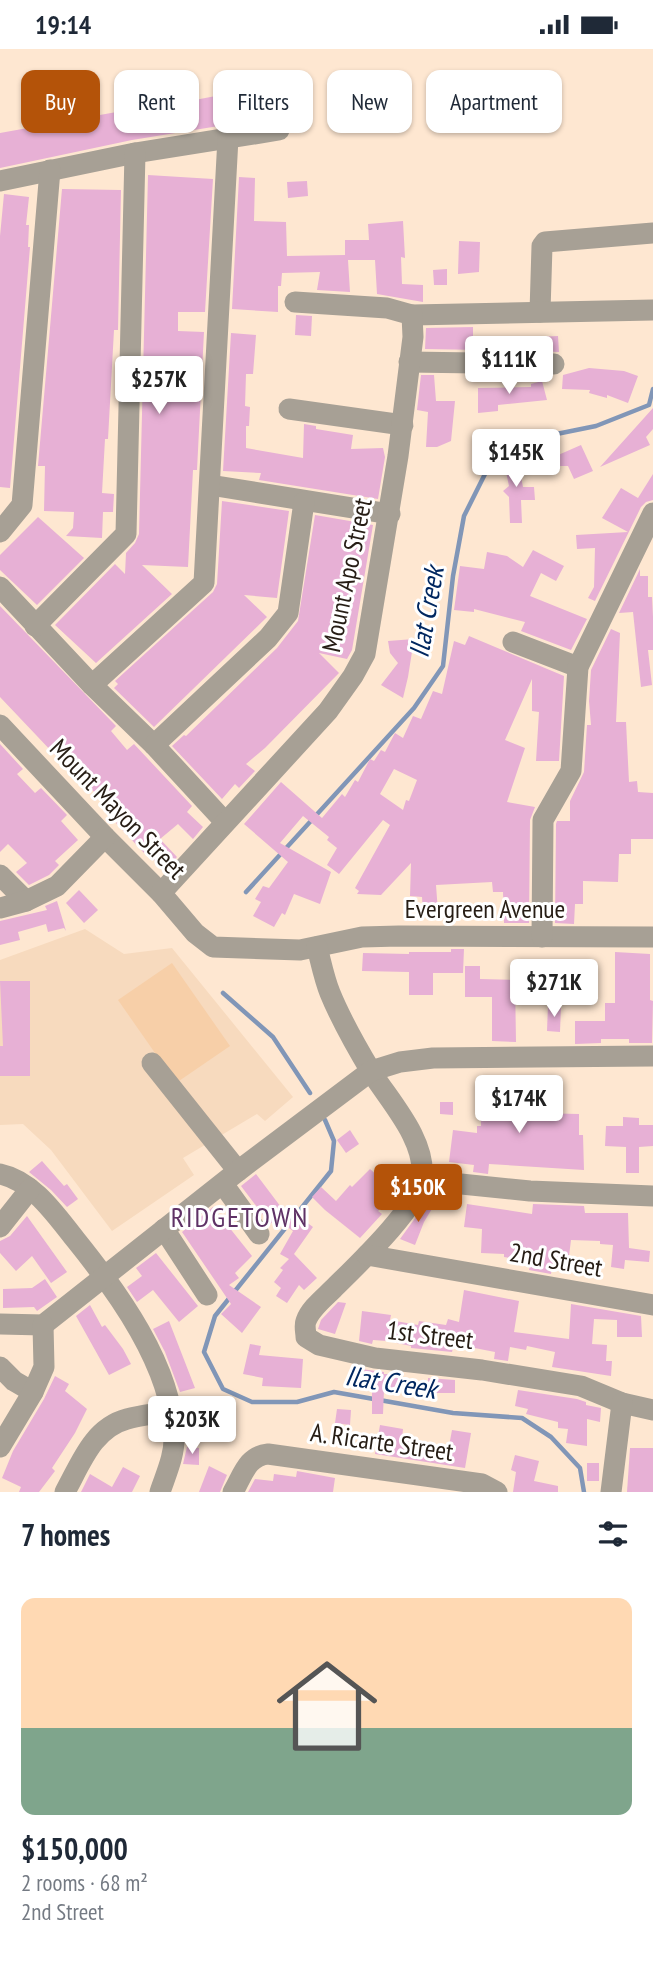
<!DOCTYPE html>
<meta charset="utf-8">
<style>
body{margin:0;font-family:"PT Sans Narrow",sans-serif;background:#f6f6f7;color:#1f2937;height:100vh;display:flex;flex-direction:column;font-size:26px;white-space:nowrap}
*{box-sizing:border-box;margin:0}
p{font-size:23px;color:#747a83}
.icon{flex:none;width:38px;height:38px;fill:none;stroke:currentColor;stroke-width:2;stroke-linecap:round;stroke-linejoin:round}
.map{position:relative;height:1443px;overflow:hidden}
.details{display:flex;flex-direction:column;background:#fff;flex:1}
.details>*{flex:none}
.top-card{position:absolute;left:21px;top:21px;width:612px;height:63px;display:flex;gap:14px}
.price{position:absolute;translate:-50% -60px;padding:0 16px;border-radius:7px;background:#fff;color:#222;font-size:23px;line-height:46px;filter:drop-shadow(0 2px 4px #0008)}
.price::after{content:'';position:absolute;left:50%;top:42px;width:21px;height:16px;margin-left:-10px;background:inherit;clip-path:polygon(0 0,100% 0,50% 100%)}
.price.current{background:#b45309;color:#fff}
ul{padding:0;list-style:none}
li{display:grid;align-content:center;gap:14px;height:371px;padding:0 21px}
li span{display:grid;place-items:center;height:217px;border-radius:14px;color:#555}
li>.icon{margin-inline-start:auto}
span .icon{width:126px;height:126px;fill:#fffc;stroke-width:1}
li b{font-size:30px}
h2{display:flex;justify-content:space-between;align-items:center;height:84px;padding:0 21px;font-size:30px}
.tag{padding:0 24px;border-radius:14px;background:#fff;box-shadow:0 2px 5px #0004;font-size:24px;line-height:63px}
.tag.current{background:#b45309;color:#fff}
.status{display:flex;justify-content:space-between;align-items:center;height:49px;padding:0 35px;background:#fff;direction:ltr}
.status svg{height:19px;fill:currentColor}
.map>svg:first-child{display:block}
.built{fill:#f7dabe}
.green{fill:#f7cfa8}
.lines{fill:none;stroke-linecap:round;stroke-linejoin:round}
.stream{stroke:#8196b7;stroke-width:4.5}
.building{fill:#e7b0d5;fill-rule:evenodd}
.minor{stroke:#a7a095;stroke-width:21}
.labels{text-anchor:middle;stroke-width:6;stroke-linejoin:round;paint-order:stroke}
.street-label{font-size:26px;fill:#261d15;stroke:#fff}
.water-label{font-size:28px;font-style:italic;fill:#002760;stroke:#fff}
.neighbourhood-label{font-size:28px;letter-spacing:2px;fill:#5f3266;stroke:#fff}
</style>
<div class="status"><b>19:14</b><svg viewBox="0 0 49 12"><path d="M0 12V9h3v3zM5 12V6h3v6zM10 12V3h3v9zM15 12V0h3v12zM26 1h20v11H26zM47 4h2v5h-2z"/></svg></div>
<div class="map">
<svg width="653" height="1443" viewBox="0 0 653 1443">
<rect width="100%" height="100%" fill="#fee7d1"/>
<path class="built" d="M85,880L124,905L172,899L293,1048L265,1072L257,1065L183,1109L194,1126L112,1182L51,1101L23,1075L0,1076V911Z"/>
<path class="green" d="M172,914L230,997L176,1034L118,951Z"/>
<g class="lines">
<g class="stream">
<path d="M246,843L414,659L443,617L453,527L464,467L485,425L517,393L596,377L649,356L653,340"/>
<path d="M223,944L273,988L310,1044"/>
<path d="M325,1071L334,1092L331,1122L215,1267L204,1303L223,1340L252,1353H297L334,1343L453,1364L522,1369L551,1388L580,1419L584,1443"/>
</g>
</g>
<g class="building">
<path d="M257,39L262,70L132,91L0,119V84L122,62V65Z"/>
<path d="M148,126L213,130L205,263H178V282L204,283L197,421H193L188,518L142,516L172,545L96,614L55,576L115,515L125,525L126,504L135,494L139,485Z"/>
<path d="M239,128L255,129L254,172L286,173L287,207L345,206V191H369L368,175L403,172L405,209L401,208L402,235L423,236V253L377,245L375,211H348L350,243L317,241L320,223L282,224L281,237H278V263L232,260Z"/>
<path d="M307,132L308,147L288,149L287,133Z"/>
<path d="M62,140L121,141L118,281H114L108,390H105L102,444L114,445L113,463H103L102,489L66,487L73,479L74,463L44,462L45,417H38Z"/>
<path d="M4,145L29,148L26,176H29L28,198H30L10,439L0,438V187Z"/>
<path d="M459,192L480,193L479,223L458,225Z"/>
<path d="M447,220V236H434L433,221Z"/>
<path d="M296,266L312,267L311,287L295,286Z"/>
<path d="M473,278V295L481,294V301L425,300L426,279Z"/>
<path d="M231,284L256,286L253,325H246L245,357L250,358L249,377H246V399L303,409L304,375L316,377V380L353,386L351,400L383,399L385,408L378,450L259,431L261,424L223,422Z"/>
<path d="M558,287L559,303L515,301L514,289Z"/>
<path d="M589,319L624,322L638,327L628,354L607,346V349L589,344L590,341L562,340L563,326Z"/>
<path d="M421,326H434L436,352H455L451,392L437,398H426L428,363L417,361Z"/>
<path d="M542,332L547,351L498,356V362L478,364V339L531,338V335Z"/>
<path d="M653,359V380L646,388L650,396L600,418Z"/>
<path d="M581,396L593,422L574,430L568,417H533Z"/>
<path d="M517,407L523,438H534L535,451H521L522,474H510L509,448L503,442L509,437L503,409Z"/>
<path d="M653,425V451L646,453L641,458L595,552L588,549L594,538L595,499L577,500L576,486L628,483L602,469L621,439L638,449Z"/>
<path d="M222,452L289,462L277,549L244,546L267,568L154,678L114,639L118,635L115,632L213,543L217,535Z"/>
<path d="M315,466L373,476L352,601L347,610L319,604L339,624L265,699L246,715L255,722L239,739L235,735L222,750L172,697L184,686L186,687L277,599L298,572Z"/>
<path d="M38,468L84,509L37,556L0,521V506Z"/>
<path d="M533,501L564,517L556,532L541,524L530,547L587,570L571,601L521,582L525,573L474,560V563L454,561L460,517L484,520L487,503L507,507L523,518Z"/>
<path d="M640,520V527H648V548H652L653,568V601H648L652,636L641,638L633,563L619,564Z"/>
<path d="M0,557L116,677L111,682L127,701L134,695L192,757L187,763L203,778L193,790L178,775L160,790L177,808L164,822L146,802L144,804L116,774L121,769L85,734L84,735L57,704L55,706L0,648Z"/>
<path d="M611,580L620,584L616,673H626L629,733L637,732L638,743L653,744V790H631V805H619L618,833L583,832V855H575L574,875L555,874L556,775L557,772H570V752L584,723L587,676H591L589,652L591,621Z"/>
<path d="M469,587L564,627L559,712H536L539,663L532,662V630L505,691L525,699L507,753L535,758L530,771L529,874H504L503,843H493L492,833L436,836L438,863L423,864L422,848L410,847L411,814L381,846L357,845L359,842L355,839L390,776L383,771L339,825L327,816L337,799L327,791L329,788L303,767L280,794L331,823L320,855L294,845L285,866L282,864L274,878L253,867L261,853L255,850L263,837L269,839L288,813L244,775L281,733L322,769L342,745L345,748L355,731L358,733L370,710L374,712L381,701L385,703L395,684L403,689L413,667L421,670L433,642L442,645L454,592L465,596ZM394,720L417,731L409,752L406,751L403,761L380,745Z"/>
<path d="M414,590L408,628L403,649L381,636L398,614L390,604L388,592Z"/>
<path d="M0,695L23,720L17,725L35,744L41,739L67,766L61,772L78,791L55,812L59,816L49,826L29,836L16,823L27,814L8,795L0,803Z"/>
<path d="M79,841L98,861L84,874L66,854Z"/>
<path d="M57,852L66,882L64,879L48,883L46,875L18,883L20,891L0,896V872L47,861L45,857Z"/>
<path d="M451,900H464L463,924H433V946H409V923L362,922L363,904L409,905V903H451Z"/>
<path d="M615,903L650,905V951L653,952L652,994H629V990H601V994L575,995V972H605V954H615Z"/>
<rect x="552" y="913" width="23" height="32"/>
<path d="M465,917H480V930L515,931L516,993L492,992V948H465Z"/>
<path d="M0,932H30V1027H0V997H3Z"/>
<path d="M548,956L561,957L560,983L547,982Z"/>
<path d="M480,1036H499V1041H538V1064L579,1065V1086H583L584,1121L489,1115L488,1125L473,1123L474,1116L449,1113L453,1081L477,1084V1077H481Z"/>
<path d="M440,1053H453V1066L440,1065Z"/>
<path d="M623,1068L639,1069V1076H653V1097L639,1098V1124H626V1098L605,1097L606,1077H623Z"/>
<path d="M350,1081L359,1095L346,1104L337,1091Z"/>
<path d="M42,1112L64,1137L67,1135L78,1150L67,1158L51,1141L29,1123Z"/>
<path d="M370,1120L392,1140L383,1150L387,1153L378,1162L382,1165L360,1189L325,1161L312,1148L321,1138L336,1152L350,1136L352,1138Z"/>
<path d="M256,1125L293,1174L298,1167L313,1178L294,1205L317,1229L304,1241L299,1236L287,1254L276,1247L281,1239L274,1233L283,1221L280,1219L289,1210L280,1205L293,1182L276,1170L270,1175L241,1137Z"/>
<path d="M429,1150L436,1153L424,1173L415,1196L400,1190Z"/>
<path d="M467,1155L532,1165L533,1155L584,1157L585,1164H628L629,1199L650,1202L649,1213L625,1211L624,1220L611,1218L613,1196L600,1195V1192L571,1191L568,1215L553,1213L551,1225L529,1221L531,1212L504,1208V1205L481,1204L482,1180L464,1178Z"/>
<path d="M213,1158L252,1207L235,1224L239,1229L229,1236L261,1258L242,1284L221,1265L231,1255L182,1183Z"/>
<path d="M27,1167L67,1223L51,1234L32,1207L16,1222L0,1204V1192L10,1187Z"/>
<path d="M156,1204L198,1257L179,1273L153,1241L137,1253L127,1238L142,1227L136,1219Z"/>
<path d="M45,1230L57,1248L37,1262L34,1258L3,1259V1240L32,1239Z"/>
<path d="M464,1241L519,1252L514,1283L569,1290L571,1255L641,1267L642,1288H617V1271L594,1270L592,1295L607,1296L606,1312H612L611,1327L552,1318L555,1303L527,1297L526,1301L510,1298L508,1312L494,1310L495,1303L454,1295L452,1303L411,1299V1297L387,1292L373,1291L372,1295L359,1292L362,1262L391,1266L390,1271L418,1276L419,1272L446,1276L448,1270L459,1273Z"/>
<path d="M338,1253L346,1254L335,1285L318,1280L321,1271Z"/>
<path d="M90,1256L102,1278L105,1276L123,1300L131,1315L109,1326L76,1267Z"/>
<path d="M169,1272L195,1339L180,1343L165,1303L153,1280Z"/>
<path d="M250,1295L261,1297L259,1306L303,1310L301,1339L262,1337L263,1329L243,1325Z"/>
<path d="M361,1320L384,1323V1325H401L400,1341H384L383,1365H372V1339H361Z"/>
<path d="M55,1327L69,1335L65,1342L87,1360L75,1384L52,1419L55,1422L39,1443H19L21,1438L2,1429L13,1402L44,1350Z"/>
<path d="M428,1329L455,1331V1344H428Z"/>
<path d="M518,1341L577,1350L586,1353V1356L601,1359L600,1373L587,1370V1397L566,1394L568,1380L558,1379V1373L526,1365L528,1360L515,1357Z"/>
<path d="M337,1360L351,1361L350,1376L335,1374Z"/>
<path d="M380,1376L403,1380L402,1390L420,1393V1395L449,1397L452,1381L471,1384L465,1419L375,1405Z"/>
<path d="M187,1398L199,1399V1416L183,1415Z"/>
<path d="M630,1399H653V1443H627Z"/>
<path d="M515,1406L539,1412L534,1432L558,1437V1443H513L516,1423L511,1421Z"/>
<rect x="587" y="1414" width="12" height="18"/>
<path d="M209,1417L227,1426L220,1443H199Z"/>
<path d="M123,1418L140,1427L132,1443H81L90,1425L112,1438Z"/>
<path d="M297,1422L335,1429L333,1443H248L255,1430L273,1432L274,1425L296,1428Z"/>
</g>
<g class="lines">
<g class="minor">
<path d="M0,132L135,104L279,81"/>
<path d="M540,263L542,197L545,193L653,184"/>
<path d="M412,266L653,261"/>
<path d="M409,313L554,315"/>
<path d="M289,360L403,376"/>
<path d="M210,436L390,465"/>
<path d="M0,483L22,456L50,121"/>
<path d="M0,538L92,636L154,696L225,773"/>
<path d="M35,577L126,485L135,104"/>
<path d="M513,593L578,618"/>
<path d="M92,636L204,534L228,89"/>
<path d="M0,676L105,788L161,844L195,884L213,898L300,901L362,888L399,887L653,888"/>
<path d="M154,696L268,589L288,564L304,453"/>
<path d="M0,826L26,852"/>
<path d="M161,844L328,662L353,627L365,605L398,407L413,288L412,266L387,259L295,253"/>
<path d="M0,859L26,852L57,837L105,788"/>
<path d="M542,888L543,771L571,722L578,618L653,464"/>
<path d="M317,898C321,913 324,929 330,944C341,971 357,999 372,1024C391,1054 426,1091 422,1129C419,1158 355,1218 333,1240C324,1249 310,1260 306,1272C304,1277 306,1283 306,1288L319,1296L375,1309L482,1321L581,1337L622,1354L653,1361"/>
<path d="M152,1014L238,1122"/>
<path d="M0,1125C33,1132 55,1165 75,1190C117,1242 172,1317 174,1387C175,1406 166,1425 160,1443"/>
<path d="M422,1131L530,1142L653,1147"/>
<path d="M223,1135L259,1185"/>
<path d="M0,1178L30,1140"/>
<path d="M164,1180L207,1246"/>
<path d="M367,1206L653,1256"/>
<path d="M0,1275L43,1276L238,1122L371,1022L400,1013L433,1009L653,1007"/>
<path d="M0,1318L14,1332L33,1343"/>
<path d="M0,1398L33,1343L44,1318L43,1276"/>
<path d="M65,1443C81,1414 93,1379 127,1370C141,1366 156,1365 171,1362"/>
<path d="M233,1443C243,1426 247,1407 268,1405L482,1435L497,1443"/>
<path d="M611,1443L622,1354"/>
</g>
</g>
<g class="labels">
<g class="street-label">
<text transform="translate(347 526) rotate(-78)" y="9">Mount Apo Street</text>
<text transform="translate(118 760) rotate(46)" y="9">Mount Mayon Street</text>
<text x="485" y="869">Evergreen Avenue</text>
<text transform="translate(556 1211) rotate(10)" y="9">2nd Street</text>
<text transform="translate(430 1286) rotate(7)" y="9">1st Street</text>
<text transform="translate(382 1393) rotate(8)" y="9">A. Ricarte Street</text>
</g>
<g class="water-label">
<text transform="translate(426 563) rotate(-80)" y="10">Ilat Creek</text>
<text transform="translate(391 1333) rotate(9)" y="10">Ilat Creek</text>
</g>
<g class="neighbourhood-label">
<text x="240" y="1178">RIDGETOWN</text>
</g>
</g>
</svg>
<b class="price" style="left:509px;top:347px">$111K</b>
<b class="price" style="left:159px;top:367px">$257K</b>
<b class="price" style="left:516px;top:440px">$145K</b>
<b class="price" style="left:554px;top:970px">$271K</b>
<b class="price" style="left:519px;top:1086px">$174K</b>
<b class="price current" style="left:418px;top:1175px">$150K</b>
<b class="price" style="left:192px;top:1407px">$203K</b>
<div class="top-card">
<a class="tag current">Buy</a>
<a class="tag">Rent</a>
<a class="tag">Filters</a>
<a class="tag">New</a>
<a class="tag">Apartment</a>
</div>
</div>
<section class="details">
<h2>7 homes<svg class="icon" aria-label="filters" viewBox="0 0 24 24"><path d="M4 7h16M4 17h16"/><circle cx="9" cy="7" r="2"/><circle cx="15" cy="17" r="2"/></svg></h2>
<ul>
<li><span style="background:linear-gradient(#ffd9b3 60%,#7fa58c 0)"><svg class="icon" aria-label="home" viewBox="0 0 24 24"><path d="M3 11l9-7 9 7M6 9v11h12V9"/></svg></span><div><b>$150,000</b><p>2 rooms · 68 m²</p><p>2nd Street</p></div></li>
</ul>
</section>
